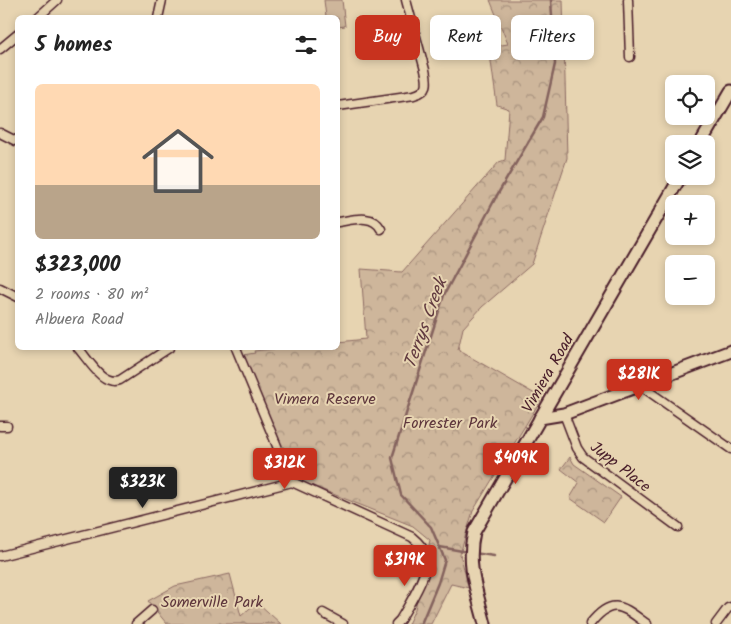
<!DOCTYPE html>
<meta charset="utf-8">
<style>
body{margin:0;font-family:Kalam,sans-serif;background:#f6f6f6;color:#222;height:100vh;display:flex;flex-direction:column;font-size:19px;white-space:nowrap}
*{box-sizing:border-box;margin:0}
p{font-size:16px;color:#767676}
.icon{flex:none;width:28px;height:28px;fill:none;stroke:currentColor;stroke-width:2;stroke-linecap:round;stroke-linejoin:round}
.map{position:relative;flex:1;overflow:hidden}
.drawer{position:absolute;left:15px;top:15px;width:325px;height:335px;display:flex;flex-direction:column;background:#fff;border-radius:8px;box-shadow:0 2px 8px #0003}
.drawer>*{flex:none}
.guide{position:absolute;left:355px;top:15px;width:300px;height:45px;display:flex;gap:10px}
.controls{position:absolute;left:665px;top:75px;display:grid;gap:10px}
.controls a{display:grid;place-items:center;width:50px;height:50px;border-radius:8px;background:#fff;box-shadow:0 2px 8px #0003;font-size:25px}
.price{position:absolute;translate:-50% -42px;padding:0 11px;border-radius:5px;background:#c8321e;color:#fff;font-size:16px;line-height:32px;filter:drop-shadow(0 1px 2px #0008)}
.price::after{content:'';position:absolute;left:50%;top:30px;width:15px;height:11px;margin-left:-8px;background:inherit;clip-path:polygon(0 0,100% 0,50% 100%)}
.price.current{background:#222;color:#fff}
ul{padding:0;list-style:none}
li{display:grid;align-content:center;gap:10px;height:265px;padding:0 20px}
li+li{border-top:1px solid #e0e0e0}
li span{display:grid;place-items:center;height:155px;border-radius:8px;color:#555}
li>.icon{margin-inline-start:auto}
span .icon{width:90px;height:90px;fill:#fffc;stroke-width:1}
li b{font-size:21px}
h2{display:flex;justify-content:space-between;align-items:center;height:60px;padding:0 20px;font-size:21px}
.pill{padding:0 18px;border-radius:8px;background:#fff;box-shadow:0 2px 8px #0003;font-size:18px;line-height:45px}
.pill.current{background:#c8321e;color:#fff}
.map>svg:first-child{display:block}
.green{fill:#ceb69b;stroke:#8c6a63}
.forest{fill:url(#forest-crowns);stroke:#8c6a63}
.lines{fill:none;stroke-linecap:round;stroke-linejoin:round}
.stream{stroke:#84625d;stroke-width:2.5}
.street-casing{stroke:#4a1f2b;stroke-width:11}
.secondary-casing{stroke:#4a1f2b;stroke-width:15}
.street{stroke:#e7d4b1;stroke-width:8}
.secondary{stroke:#e7d4b1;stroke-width:11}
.labels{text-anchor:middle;stroke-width:4;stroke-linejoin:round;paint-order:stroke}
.street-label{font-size:16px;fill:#4a1f2b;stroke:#e7d4b1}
.park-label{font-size:16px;fill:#5e363c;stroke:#e7d4b1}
.water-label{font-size:18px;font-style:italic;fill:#623b40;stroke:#e7d4b1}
</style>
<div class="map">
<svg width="731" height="624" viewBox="0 0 731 624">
<defs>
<pattern id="forest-crowns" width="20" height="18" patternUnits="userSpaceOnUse" patternTransform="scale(1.25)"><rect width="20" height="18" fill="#ceb69b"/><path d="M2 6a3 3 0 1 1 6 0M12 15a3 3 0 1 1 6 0" fill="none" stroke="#a9937f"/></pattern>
</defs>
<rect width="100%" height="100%" fill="#e7d4b1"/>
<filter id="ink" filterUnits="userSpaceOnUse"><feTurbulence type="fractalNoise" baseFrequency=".02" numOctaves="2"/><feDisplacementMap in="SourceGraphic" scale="10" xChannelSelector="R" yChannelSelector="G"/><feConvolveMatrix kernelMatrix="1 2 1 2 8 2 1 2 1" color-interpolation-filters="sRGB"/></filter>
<g filter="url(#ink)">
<path class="green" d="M324,0H342L345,26L338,27V18L326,17Z"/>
<g class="forest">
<path d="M490,0H563L567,158L532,264L482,307L463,328L458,350L542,398L473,511L460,554L469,588L451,584L431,624H408L415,609L430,540L413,526L293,478L243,355L255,353L254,351L283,348H338V342L366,339L361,269L402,272L499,162L505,160L509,109L497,105L489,47L508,44Z"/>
<path d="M570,457L574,464L621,497L604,522L570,498L579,483L561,469Z"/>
<path d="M230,574L241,616L257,602L281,624H167L148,601L175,586Z"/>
</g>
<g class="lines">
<g class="stream">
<path d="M440,547L468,552"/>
<path d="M474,553L494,556"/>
<path d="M421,624L438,583L445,560L431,527L401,495L392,458L444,295L496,197L543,117L555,64L551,0"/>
</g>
<defs>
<g id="street">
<path d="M628,0L630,57"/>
<path d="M37,18L57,0"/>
<path d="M158,18L162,0"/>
<path d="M0,49L18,34"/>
<path d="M338,106L414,95C429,91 428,83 425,70L406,0"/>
<path d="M0,133L18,142"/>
<path d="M338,222C352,220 373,213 381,229"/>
<path d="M0,288L18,297"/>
<path d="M78,348C89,360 102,386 120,380L169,348"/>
<path d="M236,348L292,482L412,537C418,542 424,548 426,555C431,571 408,606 400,620L396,624"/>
<path d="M641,386L731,449"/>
<path d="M564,414L577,448L583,457L678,527"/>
<path d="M0,426H7"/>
<path d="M0,556L292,482"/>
<path d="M323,613L343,624"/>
<path d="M136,624L152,610"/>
<path d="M590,624C613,595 623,607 647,624"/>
<path d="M716,624L728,608L731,607"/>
</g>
<g id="secondary">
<path d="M700,144L731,91"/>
<path d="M540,418L564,414L731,351"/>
<path d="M485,624C477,592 466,565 474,532L681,176"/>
</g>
</defs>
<use href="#street" class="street-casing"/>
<use href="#secondary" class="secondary-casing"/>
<use href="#street" class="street"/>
<use href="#secondary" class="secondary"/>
</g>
</g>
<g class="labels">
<g class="street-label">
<text transform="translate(547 373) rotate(-60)" y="6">Vimiera Road</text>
<text transform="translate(621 466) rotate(38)" y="6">Jupp Place</text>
</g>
<g class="park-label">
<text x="325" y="404">Vimera Reserve</text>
<text x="450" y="428">Forrester Park</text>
<text x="212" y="607">Somerville Park</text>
</g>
<g class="water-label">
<text transform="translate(425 323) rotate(-70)" y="6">Terrys Creek</text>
</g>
</g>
</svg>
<div class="controls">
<a><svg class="icon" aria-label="locate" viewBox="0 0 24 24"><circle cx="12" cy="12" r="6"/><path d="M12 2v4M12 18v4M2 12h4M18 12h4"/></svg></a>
<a><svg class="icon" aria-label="layers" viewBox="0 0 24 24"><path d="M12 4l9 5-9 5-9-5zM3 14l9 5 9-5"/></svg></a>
<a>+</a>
<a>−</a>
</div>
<b class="price" style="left:639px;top:401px">$281K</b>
<b class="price" style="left:516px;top:485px">$409K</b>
<b class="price" style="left:285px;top:490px">$312K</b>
<b class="price current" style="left:143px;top:509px">$323K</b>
<b class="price" style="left:405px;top:587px">$319K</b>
<div class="guide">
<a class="pill current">Buy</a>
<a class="pill">Rent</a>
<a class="pill">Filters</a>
</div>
<section class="drawer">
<h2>5 homes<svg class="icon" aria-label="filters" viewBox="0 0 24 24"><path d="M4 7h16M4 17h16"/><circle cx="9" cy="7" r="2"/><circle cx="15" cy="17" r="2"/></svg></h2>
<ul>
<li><span style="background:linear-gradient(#ffd9b3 65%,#b9a48a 0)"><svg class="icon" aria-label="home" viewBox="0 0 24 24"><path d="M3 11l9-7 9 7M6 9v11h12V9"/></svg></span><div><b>$323,000</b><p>2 rooms · 80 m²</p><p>Albuera Road</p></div></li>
</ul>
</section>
</div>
